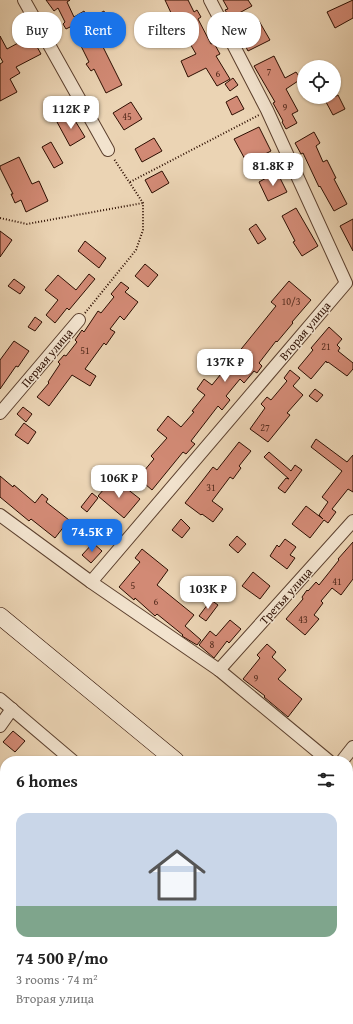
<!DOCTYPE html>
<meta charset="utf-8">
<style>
body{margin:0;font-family:"Gentium Book Plus",serif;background:#f2f2f2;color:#222;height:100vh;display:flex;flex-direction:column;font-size:15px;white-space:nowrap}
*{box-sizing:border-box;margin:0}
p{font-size:13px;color:#767676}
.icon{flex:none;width:22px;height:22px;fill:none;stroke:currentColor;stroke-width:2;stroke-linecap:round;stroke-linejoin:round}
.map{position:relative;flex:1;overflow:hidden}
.details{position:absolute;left:0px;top:756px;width:353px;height:268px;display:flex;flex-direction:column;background:#fff;border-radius:16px 16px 0 0;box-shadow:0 1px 3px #0004}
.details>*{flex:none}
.hud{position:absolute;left:12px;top:12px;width:329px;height:36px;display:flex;gap:8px}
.buttons{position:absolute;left:297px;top:60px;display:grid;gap:8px}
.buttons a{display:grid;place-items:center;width:44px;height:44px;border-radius:50%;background:#fff;box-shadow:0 1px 3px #0004;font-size:20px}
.price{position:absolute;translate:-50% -34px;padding:0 9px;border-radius:8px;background:#fff;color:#222;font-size:13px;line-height:26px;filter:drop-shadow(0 1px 2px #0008)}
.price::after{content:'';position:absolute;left:50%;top:24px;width:12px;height:9px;margin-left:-6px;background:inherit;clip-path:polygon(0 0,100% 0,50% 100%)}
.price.current{background:#1a73e8;color:#fff}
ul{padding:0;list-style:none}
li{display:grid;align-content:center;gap:8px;height:212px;padding:0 16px}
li+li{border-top:1px solid #e0e0e0}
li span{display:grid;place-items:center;height:124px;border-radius:12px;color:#555}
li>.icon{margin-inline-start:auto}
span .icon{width:72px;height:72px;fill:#fffc;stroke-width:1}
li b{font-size:17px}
h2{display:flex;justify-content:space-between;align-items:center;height:48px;padding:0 16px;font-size:17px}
.tag{padding:0 14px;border-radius:16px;background:#fff;box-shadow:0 1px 3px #0004;font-size:14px;line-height:36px}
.tag.current{background:#1a73e8;color:#fff}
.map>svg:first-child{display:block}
.building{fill:#d28a75;stroke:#2d0e01}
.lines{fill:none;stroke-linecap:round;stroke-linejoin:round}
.minor-casing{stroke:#5c402e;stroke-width:14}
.secondary-casing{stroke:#2d0e01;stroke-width:18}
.path{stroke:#2d0e01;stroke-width:2;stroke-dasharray:1 2;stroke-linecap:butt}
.minor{stroke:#f2e3ce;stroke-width:12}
.secondary{stroke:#f2e3ce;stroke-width:17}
.labels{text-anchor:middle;stroke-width:3;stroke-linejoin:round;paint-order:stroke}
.number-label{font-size:10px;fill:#562d1e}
.street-label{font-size:12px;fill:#2d0e01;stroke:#f2e3ce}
</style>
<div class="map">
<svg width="353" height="1024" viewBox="0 0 353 1024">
<rect width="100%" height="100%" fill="#ebd4b4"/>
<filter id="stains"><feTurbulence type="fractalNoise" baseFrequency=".005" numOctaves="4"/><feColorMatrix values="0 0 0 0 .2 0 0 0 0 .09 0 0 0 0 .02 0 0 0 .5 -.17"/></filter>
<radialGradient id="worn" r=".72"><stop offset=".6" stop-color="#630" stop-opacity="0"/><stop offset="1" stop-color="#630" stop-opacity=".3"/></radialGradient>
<g class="building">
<path d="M46,0H70L67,2L74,17L84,11L88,18L66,29L63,24L65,22L58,8L54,11Z"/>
<path d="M165,0H188L194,12L197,10L201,17L198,19L211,44L214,43L220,54L216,56L230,79L217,86L206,68L188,77L181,61L196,54L181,28L179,30Z"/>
<path d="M223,0H248L252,6L230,18L225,10L228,9Z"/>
<path d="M353,0V18L335,28L327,12Z"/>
<path d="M104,11L107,18L91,27L87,20Z"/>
<path d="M259,21L270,40L248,51L238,32Z"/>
<path d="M0,36L7,49L31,36L41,54L16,67L20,73L10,79L17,92L0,101V64L3,62L0,57Z"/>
<path d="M98,37L122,85L106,93L94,69L91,71L86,64L89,62L81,46Z"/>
<path d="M274,56L285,78L296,72L301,79L286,89L298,111L292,114L297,123L286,129L282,122L283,121L273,103L275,102L254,66Z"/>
<path d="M233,78L238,85L230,91L225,84Z"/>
<path d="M338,95L345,109L333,115L326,102Z"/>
<path d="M237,96L244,109L232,115L226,102Z"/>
<path d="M131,102L142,119L124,130L113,113Z"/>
<path d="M71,114L85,137L70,146L57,122Z"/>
<path d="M259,127L271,151L247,163L234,139Z"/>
<path d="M314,132L320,143L316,146L323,162L327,160L336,178L334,179L347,204L334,211L320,186L319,187L303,153L301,154L295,143Z"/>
<path d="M154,138L162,151L142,162L135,149Z"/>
<path d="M51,142L63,163L54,168L42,147Z"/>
<path d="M19,157L32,184L39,181L48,201L26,212L21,200L15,203L11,194H13L0,168V166Z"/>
<path d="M162,171L169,183L152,193L145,180Z"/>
<path d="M277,172L287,192L268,201L259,182Z"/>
<path d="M296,208L318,246L302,256L293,242L295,241L282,216Z"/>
<path d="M353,219V251L340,226Z"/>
<path d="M256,224L266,239L258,244L249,229Z"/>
<path d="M0,231L12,240L0,257Z"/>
<path d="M85,241L106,258L99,268L78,251Z"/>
<path d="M145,264L158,275L148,287L135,276Z"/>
<path d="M89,274L95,279L69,310L67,308L55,323L46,315L58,300L45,290L58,275L76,290Z"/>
<path d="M14,279L25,287L20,294L8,286Z"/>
<path d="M289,281L311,300L292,322L293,323L277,342L276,341L259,363L262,366L257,373L254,371L244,383L240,379L226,396L230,400L222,410L218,406L191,441L195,444L186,454L183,452L152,490L138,478L154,459L151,456L167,438L157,430L168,416L181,427L194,412L192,411L205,395L197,389L204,379L212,385L276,306L271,302Z"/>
<path d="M121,282L129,288L125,292L138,302L124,320L120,316L110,329L115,332L106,345L104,343L85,369L96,376L90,386L72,375L49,406L37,397L49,383L48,382L60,364L58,362L64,355L66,356L77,342L75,340L82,330L84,332L98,311L101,313L114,297L111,294Z"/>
<path d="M35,317L42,322L35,331L28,327Z"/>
<path d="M329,327L342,339L337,345L340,348L338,351L353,363V369L347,376L328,362L327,363L326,361L311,379L298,368L313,350L311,348Z"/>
<path d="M14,341L29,351L18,367L16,366L0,389V360Z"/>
<path d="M290,370L300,378L293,386L303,395L287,413L290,415L268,442L250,429L265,408L261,404L267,397L271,400L287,381L284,378Z"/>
<path d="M315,389L323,395L317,402L309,396Z"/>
<path d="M23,407L32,414L26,422L17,414Z"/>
<path d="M24,423L36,432L28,444L15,435Z"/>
<path d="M316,439L347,462L353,455V492L348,489L332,509L336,512L328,523L324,520L310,538L292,524L306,506L323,519L319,515L328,502L322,497L342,471L311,447Z"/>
<path d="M239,442L251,451L239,466L241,468L233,479L230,477L212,501L223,509L213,522L202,514L201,515L185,503L213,467L217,470Z"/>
<path d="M269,452L291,471L295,465L302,470L285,493L278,488L286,478L289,479L264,457Z"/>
<path d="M0,476L13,487L14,485L35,503L42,494L48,499L46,502L69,520L55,538L31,519L29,521L0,497Z"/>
<path d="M110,482L123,492L126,488L140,499L124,518L98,496Z"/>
<path d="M92,493L98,498L87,512L81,507Z"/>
<path d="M181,519L190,528L182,538L172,530Z"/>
<path d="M237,536L246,544L238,553L229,545Z"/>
<path d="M285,539L296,547L290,555L295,558L287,569L270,556L277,545L279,547Z"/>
<path d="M353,542V579L341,595L332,588L321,601L323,603L314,615L319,619L305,635L286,619L303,599L302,597L307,590L308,591L316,582L319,585L339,560L338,559Z"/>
<path d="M93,543L102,551L91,563L82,555Z"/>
<path d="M142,549L168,570L157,585L194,615L185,626L201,640L197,645L182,636L183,635L157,614L155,616L135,598L134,600L119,587L140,562L135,558Z"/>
<path d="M253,572L270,586L260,599L242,586Z"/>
<path d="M211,600L218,605L206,621L199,616Z"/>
<path d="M230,620L241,629L229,643L227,641L214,658L199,645L210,631L216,636Z"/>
<path d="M267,644L276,652L272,657L286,670L278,679L302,699L288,717L264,697L265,696L243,679L260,658L257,655Z"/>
<path d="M13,731L25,741L15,752L3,742Z"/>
</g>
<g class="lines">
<defs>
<g id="minor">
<path d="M24,0L108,150"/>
<path d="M0,413L79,320"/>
<path d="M0,515L91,582L219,670L329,761"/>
<path d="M91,582L346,283L267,110L210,0"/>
<path d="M219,670L353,521"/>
<path d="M0,699L73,761"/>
<path d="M0,726L12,709"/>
<path d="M342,761L353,747"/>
<path d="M348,776L353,780"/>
<path d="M0,934L5,927"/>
<path d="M348,981L353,977"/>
<path d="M0,1022L3,1024"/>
<path d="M86,1024L90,1019"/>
<path d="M295,1024L301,1019"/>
</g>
<g id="secondary">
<path d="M0,616L176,761"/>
<path d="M348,899L353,903"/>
</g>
</defs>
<use href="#minor" class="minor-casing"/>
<use href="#secondary" class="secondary-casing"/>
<g class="path">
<path d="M130,182L259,115"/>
<path d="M0,218L27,224L143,203"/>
<path d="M85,313L136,250L143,230V203L114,159"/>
</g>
<use href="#minor" class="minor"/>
<use href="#secondary" class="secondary"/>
</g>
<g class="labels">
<g class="number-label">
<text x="269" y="75">7</text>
<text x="218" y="77">6</text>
<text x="285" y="111">9</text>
<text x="127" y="120">45</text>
<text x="291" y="305">10/3</text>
<text x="326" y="350">21</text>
<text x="85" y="354">51</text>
<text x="265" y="431">27</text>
<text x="211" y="491">31</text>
<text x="337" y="585">41</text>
<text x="133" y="589">5</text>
<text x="156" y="605">6</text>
<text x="303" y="623">43</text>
<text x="212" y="648">8</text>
<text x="256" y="682">9</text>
</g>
<g class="street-label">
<text transform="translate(305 331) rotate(-50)" y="4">Вторая улица</text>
<text transform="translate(47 358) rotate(-50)" y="4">Первая улица</text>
<text transform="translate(286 596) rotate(-48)" y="4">Третья улица</text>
</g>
</g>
<rect width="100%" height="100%" filter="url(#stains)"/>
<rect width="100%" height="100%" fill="url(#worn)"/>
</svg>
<div class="buttons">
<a><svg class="icon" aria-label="locate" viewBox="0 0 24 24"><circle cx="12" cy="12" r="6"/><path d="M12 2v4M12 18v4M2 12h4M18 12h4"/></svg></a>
</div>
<b class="price" style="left:71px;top:130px">112K ₽</b>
<b class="price" style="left:273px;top:187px">81.8K ₽</b>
<b class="price" style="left:225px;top:383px">137K ₽</b>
<b class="price" style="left:119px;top:499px">106K ₽</b>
<b class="price current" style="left:92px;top:553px">74.5K ₽</b>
<b class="price" style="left:208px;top:610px">103K ₽</b>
<div class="hud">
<a class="tag">Buy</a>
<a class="tag current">Rent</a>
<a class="tag">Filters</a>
<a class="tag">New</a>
</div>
<section class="details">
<h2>6 homes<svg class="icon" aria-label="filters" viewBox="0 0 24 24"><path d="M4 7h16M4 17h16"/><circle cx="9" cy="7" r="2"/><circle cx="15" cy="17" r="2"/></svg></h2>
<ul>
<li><span style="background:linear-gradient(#c9d6e8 75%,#7fa58c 0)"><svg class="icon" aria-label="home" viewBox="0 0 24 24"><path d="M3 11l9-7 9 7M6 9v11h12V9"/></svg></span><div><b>74 500 ₽/mo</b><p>3 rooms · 74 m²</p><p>Вторая улица</p></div></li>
</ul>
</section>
</div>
